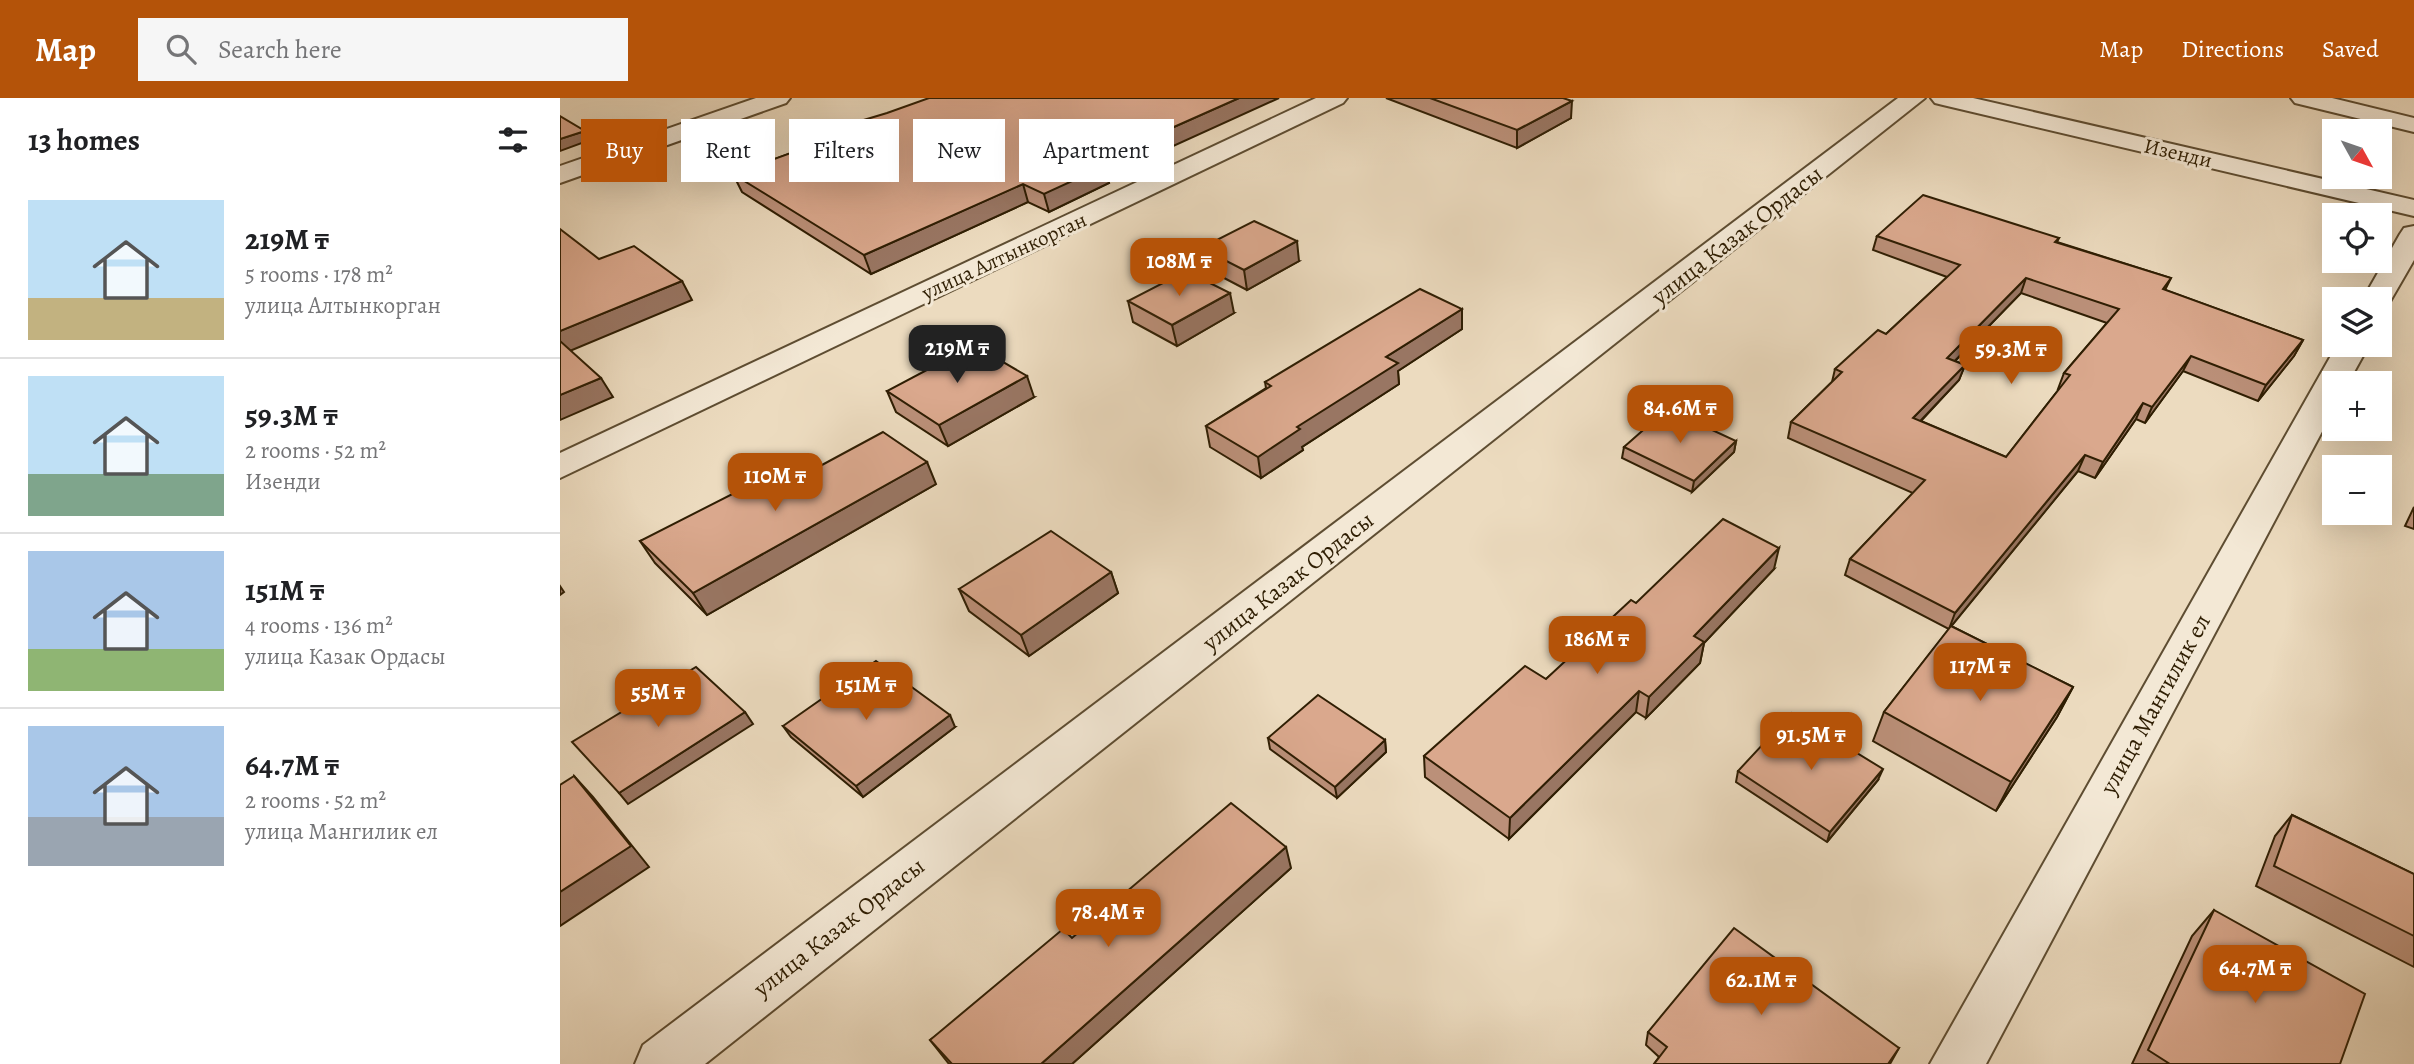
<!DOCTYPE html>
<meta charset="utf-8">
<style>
body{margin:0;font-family:Alegreya,serif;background:#f6f6f6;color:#202124;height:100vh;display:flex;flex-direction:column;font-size:26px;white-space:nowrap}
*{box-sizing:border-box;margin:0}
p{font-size:23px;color:#757577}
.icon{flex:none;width:38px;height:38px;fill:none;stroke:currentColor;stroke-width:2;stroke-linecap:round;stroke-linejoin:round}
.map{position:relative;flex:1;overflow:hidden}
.sheet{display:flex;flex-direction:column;background:#fff;width:560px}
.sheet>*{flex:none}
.top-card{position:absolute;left:21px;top:21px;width:665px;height:63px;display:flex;gap:14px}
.needle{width:46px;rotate:130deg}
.fabs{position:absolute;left:1762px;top:21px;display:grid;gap:14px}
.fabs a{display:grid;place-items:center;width:70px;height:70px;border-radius:0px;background:#fff;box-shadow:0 7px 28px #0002;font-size:35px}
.price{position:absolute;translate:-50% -60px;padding:0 16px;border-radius:14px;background:#b45309;color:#fff;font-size:23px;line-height:46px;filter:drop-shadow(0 2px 4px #0008)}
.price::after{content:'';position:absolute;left:50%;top:42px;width:21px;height:16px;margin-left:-10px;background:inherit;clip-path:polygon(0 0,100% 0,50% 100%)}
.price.selected{background:#222;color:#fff}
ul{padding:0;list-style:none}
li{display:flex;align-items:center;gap:21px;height:175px;padding:0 28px}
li+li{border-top:2px solid #e0e0e0}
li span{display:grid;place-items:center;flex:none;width:196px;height:140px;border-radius:0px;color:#555}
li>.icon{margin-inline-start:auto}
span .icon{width:84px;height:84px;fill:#fffc;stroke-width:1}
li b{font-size:30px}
h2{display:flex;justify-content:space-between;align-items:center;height:84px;padding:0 28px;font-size:30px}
.tag{padding:0 24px;border-radius:0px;background:#fff;box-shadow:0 7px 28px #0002;font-size:24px;line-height:63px}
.tag.selected{background:#b45309;color:#fff}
header{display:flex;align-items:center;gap:42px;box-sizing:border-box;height:98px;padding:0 35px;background:#b45309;color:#fff}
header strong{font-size:33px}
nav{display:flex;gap:38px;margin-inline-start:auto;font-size:24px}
.search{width:490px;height:63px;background:#f6f6f6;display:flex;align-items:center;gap:18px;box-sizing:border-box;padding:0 24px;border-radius:0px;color:#757577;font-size:26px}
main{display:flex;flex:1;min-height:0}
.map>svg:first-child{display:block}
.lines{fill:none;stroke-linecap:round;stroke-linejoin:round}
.minor-casing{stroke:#5e4d32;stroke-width:4}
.minor{fill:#f3e8d5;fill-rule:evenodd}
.wall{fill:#bb9079;stroke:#2f1e03;stroke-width:2;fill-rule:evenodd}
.shaded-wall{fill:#997663;stroke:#2f1e03;stroke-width:2}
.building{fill:#daa88d;stroke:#2f1e03;stroke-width:2;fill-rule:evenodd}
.labels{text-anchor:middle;stroke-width:6;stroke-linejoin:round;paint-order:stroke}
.far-street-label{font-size:21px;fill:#2f1e03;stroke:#f3e8d5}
.street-label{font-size:24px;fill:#2f1e03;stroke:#f3e8d5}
</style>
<header>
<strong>Map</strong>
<div class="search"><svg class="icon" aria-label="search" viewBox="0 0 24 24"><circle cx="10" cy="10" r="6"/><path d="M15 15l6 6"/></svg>Search here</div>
<nav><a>Map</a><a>Directions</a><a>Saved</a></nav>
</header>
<main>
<section class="sheet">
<h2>13 homes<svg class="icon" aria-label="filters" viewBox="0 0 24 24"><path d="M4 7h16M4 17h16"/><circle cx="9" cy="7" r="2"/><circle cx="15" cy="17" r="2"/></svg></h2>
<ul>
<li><span style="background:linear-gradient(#bfe0f5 70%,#c2b280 0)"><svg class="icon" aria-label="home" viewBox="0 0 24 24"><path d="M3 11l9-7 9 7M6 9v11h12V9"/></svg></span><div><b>219M ₸</b><p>5 rooms · 178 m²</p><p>улица Алтынкорган</p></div></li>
<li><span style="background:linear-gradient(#bfe0f5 70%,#7fa58c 0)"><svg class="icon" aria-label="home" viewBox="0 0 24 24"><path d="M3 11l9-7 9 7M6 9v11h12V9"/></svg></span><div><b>59.3M ₸</b><p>2 rooms · 52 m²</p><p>Изенди</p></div></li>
<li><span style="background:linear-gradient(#a9c7e8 70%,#8fb573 0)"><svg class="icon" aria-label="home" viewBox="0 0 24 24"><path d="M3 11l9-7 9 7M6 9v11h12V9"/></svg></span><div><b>151M ₸</b><p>4 rooms · 136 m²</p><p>улица Казак Ордасы</p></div></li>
<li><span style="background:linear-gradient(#a9c7e8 65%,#9aa5b1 0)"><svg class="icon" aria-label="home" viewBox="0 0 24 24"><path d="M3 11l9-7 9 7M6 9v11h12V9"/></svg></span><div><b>64.7M ₸</b><p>2 rooms · 52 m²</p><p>улица Мангилик ел</p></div></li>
</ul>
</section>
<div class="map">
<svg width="1854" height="966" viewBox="0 0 1854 966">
<rect width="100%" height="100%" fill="#ecdbbf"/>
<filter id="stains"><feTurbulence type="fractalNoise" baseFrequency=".00286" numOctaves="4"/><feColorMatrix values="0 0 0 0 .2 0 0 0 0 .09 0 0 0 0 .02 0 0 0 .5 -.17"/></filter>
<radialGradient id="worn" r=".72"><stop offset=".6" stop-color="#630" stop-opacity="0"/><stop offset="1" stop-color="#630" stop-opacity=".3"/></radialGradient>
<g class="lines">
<defs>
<g id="minor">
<path d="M196,0H230L226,5L0,85V68Z"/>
<path d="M756,0H787L783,5L0,380V355Z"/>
<path d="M1338,0H1365L145,966H75L83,947Z"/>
<path d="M1371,0H1413L1854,102V118L1383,7L1375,5Z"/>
<path d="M1731,0H1772L1854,20V34L1735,5Z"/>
<path d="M1854,128V162L1828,207L1820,209V201H1803L1840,136L1844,130Z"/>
<path d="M1777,247H1809L1788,285H1774V311L1426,966H1370Z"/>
</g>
</defs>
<use href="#minor" class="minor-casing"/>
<use href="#minor" class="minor"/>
</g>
<g class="wall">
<path d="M826,0H1003L1011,20L957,50Z"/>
<path d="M267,33L547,78L549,85L489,114L468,104L311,176L182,94L173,76L270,41Z"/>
<path d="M1317,138L1499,140L1497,144L1611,180L1605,192L1743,242L1734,258L1698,303L1623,273L1585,325L1576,321L1535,380L1518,373L1391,528L1513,589L1497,619L1436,713L1313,643L1324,614L1389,531L1285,477L1290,461L1353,395L1228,340L1231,324L1272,284L1275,271L1326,236L1387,179L1313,152ZM1461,195L1547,225L1504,275L1498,291H1499L1446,359L1361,323L1399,282L1405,267L1395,263Z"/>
<path d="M641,150L739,163L687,192L645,170Z"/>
<path d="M568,203L674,215L617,248L573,224Z"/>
<path d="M902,211V231L838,273L839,286L742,349L743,352L701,380L650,349L646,328L706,290L705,284Z"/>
<path d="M327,293L474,299L388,348L336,314Z"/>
<path d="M1176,343L1174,354L1132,394L1062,360L1064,349Z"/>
<path d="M376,386L147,517L95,465L80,443L212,394Z"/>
<path d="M1854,409V431L1845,428Z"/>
<path d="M1214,471L1144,545L1140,565L1086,620L1076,614L949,741L865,679L864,658L986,581L1076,505Z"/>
<path d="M551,474L558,495L469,558L409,513L399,491Z"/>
<path d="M223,628L395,629L303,699L231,639Z"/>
<path d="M708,640L825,642L826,654L777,700L710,651Z"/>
<path d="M1178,673L1318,682L1267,744L1176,684Z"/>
<path d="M1732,717L1854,776V869L1696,788L1715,738Z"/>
<path d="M731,770L512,966H389L370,942L512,840Z"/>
<path d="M1654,812L1780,966H1572L1632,838Z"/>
<path d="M1088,934L1339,950L1330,966H1094L1099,959L1086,947Z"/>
</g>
<g class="shaded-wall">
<path d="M679,0H719L547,78L549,85L489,114L484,96L535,64Z"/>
<path d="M1012,3L1011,20L957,50V32Z"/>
<path d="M25,33L30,42L0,53V41Z"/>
<path d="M463,86L468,104L311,176L304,157Z"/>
<path d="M737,143L739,163L687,192L684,172Z"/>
<path d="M1466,180L1461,195L1382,276L1387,260Z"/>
<path d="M122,183L132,202L5,255L0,248V233Z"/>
<path d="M670,195L674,215L617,248L612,227Z"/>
<path d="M902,211V231L838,273L839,286L742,349L743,352L701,380L698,359L826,259Z"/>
<path d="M1743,242L1734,258L1698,303L1706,287Z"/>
<path d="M1631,258L1623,273L1585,325L1592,309Z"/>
<path d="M1405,267L1399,282L1348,336L1353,320Z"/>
<path d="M467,278L474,299L388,348L379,327Z"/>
<path d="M41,280L53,299L0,322V297Z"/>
<path d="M1583,305L1576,321L1535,380L1543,364Z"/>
<path d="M1176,343L1174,354L1132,394L1134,383Z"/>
<path d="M1525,357L1518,373L1389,531L1395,515Z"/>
<path d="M367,364L376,386L147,517L133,495Z"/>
<path d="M1219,450L1214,471L1144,545L1140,565L1086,620L1089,599L1134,538Z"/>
<path d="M551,474L558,495L469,558L461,537Z"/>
<path d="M0,488L4,494L0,497Z"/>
<path d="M1513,589L1497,619L1436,713L1451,684Z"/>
<path d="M1079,593L1076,614L949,741L950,720Z"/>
<path d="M185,614L193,626L68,706L59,695Z"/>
<path d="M390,617L395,629L303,699L296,688Z"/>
<path d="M825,642L826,654L777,700L775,689Z"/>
<path d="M1323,671L1318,682L1267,744L1270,734Z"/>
<path d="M14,678L33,699L89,769L0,828V794Z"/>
<path d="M726,749L731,770L512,966H481Z"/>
</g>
<g class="building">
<path d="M369,0H679L535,64L545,68L484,96L463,86L304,157L173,76L275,39L267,33L327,15Z"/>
<path d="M870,0H1003L1012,3L957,32Z"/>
<path d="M0,18L25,33L0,41Z"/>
<path d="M1363,97L1499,140L1495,144L1611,180L1603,191L1743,242L1706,287L1631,258L1592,309L1583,305L1543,364L1525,357L1395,515L1290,461L1365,382L1231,324L1282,274L1275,271L1318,232L1326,236L1400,167L1317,138ZM1466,180L1559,211L1504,275L1510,277L1446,359L1353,320L1405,267L1387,260Z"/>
<path d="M694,123L737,143L684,172L641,150Z"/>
<path d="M0,131L39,161L74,148L122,183L0,233Z"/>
<path d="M626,173L670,195L612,227L568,203Z"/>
<path d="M860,191L902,211L826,259L838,265L737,329L740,331L698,359L646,328L711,288L705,284Z"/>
<path d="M0,243L41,280L0,297Z"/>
<path d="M414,247L467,278L379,327L327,293Z"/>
<path d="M1107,311L1176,343L1134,383L1064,349Z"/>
<path d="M323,334L367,364L133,495L80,443L198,383L212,394Z"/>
<path d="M1163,421L1219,450L1134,538L1144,544L1089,599L1079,593L950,720L864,658L965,568L986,581L1071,502L1076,505Z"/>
<path d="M491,433L551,474L461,537L399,491Z"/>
<path d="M1391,528L1513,589L1451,684L1324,614Z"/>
<path d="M316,563L390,617L296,688L223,628Z"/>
<path d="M136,569L185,614L59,695L12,644Z"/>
<path d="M758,597L825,642L775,689L708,640Z"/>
<path d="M1232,615L1323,671L1270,734L1178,673Z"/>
<path d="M14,678L71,748L0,794V687Z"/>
<path d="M671,705L726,749L481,966H392L370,942L503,831L512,840Z"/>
<path d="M1732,717L1854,776V838L1714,768Z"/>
<path d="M1654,812L1805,896L1780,966H1610L1588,952Z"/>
<path d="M1174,830L1339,950L1328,966H1094L1107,949L1088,934Z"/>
</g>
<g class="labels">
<g class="far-street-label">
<text transform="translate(1618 55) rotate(13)" y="7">Изенди</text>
<text transform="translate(444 158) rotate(-25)" y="7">улица Алтынкорган</text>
</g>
<g class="street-label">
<text transform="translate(1177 137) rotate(-38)" y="8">улица Казак Ордасы</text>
<text transform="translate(728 483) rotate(-38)" y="8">улица Казак Ордасы</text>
<text transform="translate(1595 606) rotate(-61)" y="8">улица Мангилик ел</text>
<text transform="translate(279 829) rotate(-38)" y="8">улица Казак Ордасы</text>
</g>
</g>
<rect width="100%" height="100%" filter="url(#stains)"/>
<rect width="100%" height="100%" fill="url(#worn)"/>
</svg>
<div class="fabs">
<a><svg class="needle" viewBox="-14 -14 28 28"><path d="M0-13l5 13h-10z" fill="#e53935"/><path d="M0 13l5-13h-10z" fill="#757577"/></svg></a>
<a><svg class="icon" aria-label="locate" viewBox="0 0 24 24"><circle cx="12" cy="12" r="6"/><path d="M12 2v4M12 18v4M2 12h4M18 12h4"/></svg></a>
<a><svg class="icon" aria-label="layers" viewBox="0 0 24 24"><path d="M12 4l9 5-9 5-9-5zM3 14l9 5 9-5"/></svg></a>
<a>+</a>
<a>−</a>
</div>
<b class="price" style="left:619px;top:200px">108M ₸</b>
<b class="price selected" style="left:397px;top:287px">219M ₸</b>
<b class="price" style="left:1451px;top:288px">59.3M ₸</b>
<b class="price" style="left:1120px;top:347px">84.6M ₸</b>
<b class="price" style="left:215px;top:415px">110M ₸</b>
<b class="price" style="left:1037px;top:578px">186M ₸</b>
<b class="price" style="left:1420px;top:605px">117M ₸</b>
<b class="price" style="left:306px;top:624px">151M ₸</b>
<b class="price" style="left:98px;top:631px">55M ₸</b>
<b class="price" style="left:1251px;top:674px">91.5M ₸</b>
<b class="price" style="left:548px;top:851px">78.4M ₸</b>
<b class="price" style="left:1695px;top:907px">64.7M ₸</b>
<b class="price" style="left:1201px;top:919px">62.1M ₸</b>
<div class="top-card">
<a class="tag selected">Buy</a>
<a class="tag">Rent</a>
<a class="tag">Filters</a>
<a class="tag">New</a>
<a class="tag">Apartment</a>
</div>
</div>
</main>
